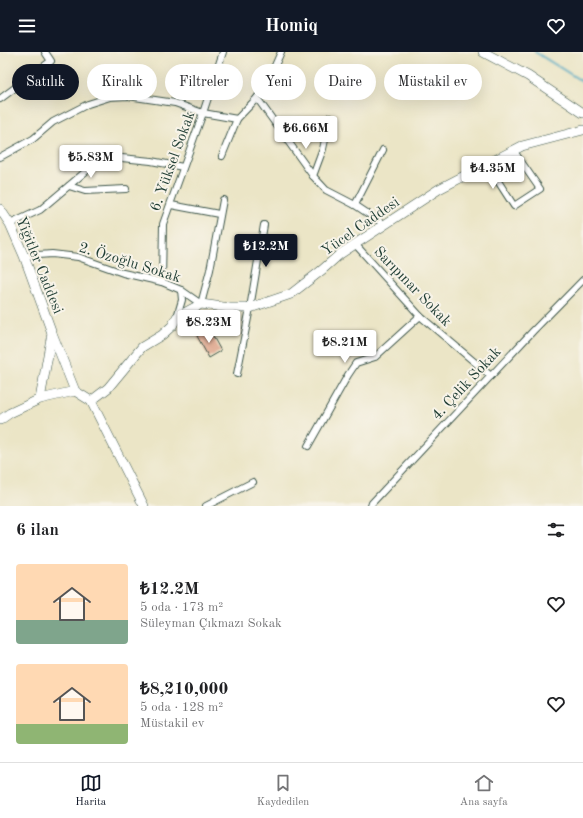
<!DOCTYPE html>
<html lang="tr">
<meta charset="utf-8">
<style>
body{margin:0;font-family:"Old Standard TT",serif;background:#f6f6f6;color:#202124;height:100vh;display:flex;flex-direction:column;font-size:15px;white-space:nowrap}
*{box-sizing:border-box;margin:0}
p{font-size:13px;color:#757577}
.icon{flex:none;width:22px;height:22px;fill:none;stroke:currentColor;stroke-width:2;stroke-linecap:round;stroke-linejoin:round}
.map{position:relative;height:454px;overflow:hidden}
.drawer{display:flex;flex-direction:column;background:#fff;flex:1}
.drawer>*{flex:none}
.hud{position:absolute;left:12px;top:12px;width:559px;height:36px;display:flex;gap:8px}
.price{position:absolute;translate:-50% -34px;padding:0 9px;border-radius:4px;background:#fff;color:#222;font-size:13px;line-height:26px;filter:drop-shadow(0 1px 2px #0008)}
.price::after{content:'';position:absolute;left:50%;top:24px;width:12px;height:9px;margin-left:-6px;background:inherit;clip-path:polygon(0 0,100% 0,50% 100%)}
.price.current{background:#111827;color:#fff}
ul{padding:0;list-style:none}
li{display:flex;align-items:center;gap:12px;height:100px;padding:0 16px}
li span{display:grid;place-items:center;flex:none;width:112px;height:80px;border-radius:4px;color:#555}
li>.icon{margin-inline-start:auto}
span .icon{width:48px;height:48px;fill:#fffc;stroke-width:1}
li b{font-size:17px}
h2{display:flex;justify-content:space-between;align-items:center;height:48px;padding:0 16px;font-size:17px}
.pill{padding:0 14px;border-radius:18px;background:#fff;box-shadow:0 4px 16px #0002;font-size:14px;line-height:36px}
.pill.current{background:#111827;color:#fff}
header{display:flex;justify-content:space-between;align-items:center;height:52px;padding:0 16px;background:#111827;color:#fff;font-size:18px;font-weight:800}
.tab-bar{display:flex;justify-content:space-around;align-items:center;height:56px;border-top:1px solid #e0e0e0;background:#fff;font-size:11px;color:#757577}
.tab-bar a{display:grid;justify-items:center;gap:2px}
.tab-bar .current{color:#111827}
.map>svg:first-child{display:block}
.lines{fill:none;stroke-linecap:round;stroke-linejoin:round}
.stream{stroke:#44a7c3;stroke-width:2}
.building{fill:#dc9c81}
.street-casing{stroke:#3e564a;stroke-width:8}
.secondary-casing{stroke:#3e564a;stroke-width:10}
.street{stroke:#fff;stroke-width:6}
.secondary{stroke:#fff;stroke-width:9}
.labels{text-anchor:middle;stroke-width:4;stroke-linejoin:round;paint-order:stroke}
.street-label{font-size:15px;fill:#1f3d34;stroke:#f7f3e8}
</style>
<header><svg class="icon" aria-label="menu" viewBox="0 0 24 24"><path d="M4 6h16M4 12h16M4 18h16"/></svg>Homiq<svg class="icon" aria-label="heart" viewBox="0 0 24 24"><path d="M12 20l-8-8c-3-5 5-10 8-4 3-6 11-1 8 4z"/></svg></header>
<div class="map">
<svg width="583" height="454" viewBox="0 0 583 454">
<rect width="100%" height="100%" fill="#f7f3e8"/>
<filter id="ink" filterUnits="userSpaceOnUse"><feTurbulence type="fractalNoise" baseFrequency=".025" numOctaves="2"/><feDisplacementMap in="SourceGraphic" scale="8" xChannelSelector="R" yChannelSelector="G"/><feConvolveMatrix kernelMatrix="1 2 1 2 8 2 1 2 1" color-interpolation-filters="sRGB"/></filter>
<filter id="wash" filterUnits="userSpaceOnUse"><feTurbulence type="fractalNoise" baseFrequency=".012" numOctaves="4" result="noise"/><feDisplacementMap in="SourceGraphic" scale="16" xChannelSelector="R" yChannelSelector="G"/><feGaussianBlur stdDeviation="0.9" result="paint"/><feColorMatrix in="noise" values="0 0 0 0 0 0 0 0 0 0 0 0 0 0 0 0 0 1.4 0 .05"/><feComposite in="paint" operator="in"/></filter>
<g filter="url(#wash)">
<rect width="100%" height="100%" fill="#ebe5c6"/>
<g class="lines">
<path class="stream" d="M535,0L583,30"/>
</g>
<g id="blocks">
<path class="building" d="M209,277L221,299L209,306L197,284Z"/>
</g>
</g>
<g filter="url(#ink)">
<use href="#blocks" fill-opacity="0" stroke="#3e564a" stroke-width="1"/>
<g class="lines">
<defs>
<g id="street">
<path d="M281,0L269,27L257,46L313,124L326,138L355,153L385,173"/>
<path d="M0,47L51,9L45,0"/>
<path d="M222,104L237,67L257,46"/>
<path d="M0,105L33,87L53,70L88,52L110,45L128,44L175,51L203,61L237,67"/>
<path d="M487,112L514,154L540,137L513,98"/>
<path d="M313,124L323,97L330,65"/>
<path d="M69,134L85,139L126,137"/>
<path d="M171,153L219,162"/>
<path d="M355,153L383,98"/>
<path d="M10,172L40,158L97,110L112,105L151,109L183,115"/>
<path d="M355,192L420,264L491,324"/>
<path d="M24,204L52,202L78,205L123,221L162,230L181,238L201,252L210,218L223,148"/>
<path d="M162,230L163,172L203,61L223,0"/>
<path d="M177,265L182,248L181,238"/>
<path d="M237,322L250,256L264,173"/>
<path d="M308,394L348,323L356,311L375,305L420,264"/>
<path d="M206,454L253,430"/>
<path d="M371,454L372,451L533,279L583,228"/>
</g>
<g id="secondary">
<path d="M483,0L528,24L583,61"/>
<path d="M0,157L10,172L24,204L52,281L75,339L91,349L144,454"/>
<path d="M40,347L52,281"/>
<path d="M91,349L108,336L142,295L162,283L172,274L177,265L201,252L230,256H250L291,242L322,218L340,202L439,137L522,94L583,78"/>
<path d="M0,368L10,361L40,347L75,339"/>
</g>
</defs>
<use href="#street" class="street-casing"/>
<use href="#secondary" class="secondary-casing"/>
<use href="#street" class="street"/>
<use href="#secondary" class="secondary"/>
</g>
</g>
<g class="labels">
<g class="street-label">
<text transform="translate(172 109) rotate(-70)" y="5">6. Yüksel Sokak</text>
<text transform="translate(360 174) rotate(-35)" y="5">Yücel Caddesi</text>
<text transform="translate(130 210) rotate(17)" y="5">2. Özoğlu Sokak</text>
<text transform="translate(40 213) rotate(68)" y="5">Yiğitler Caddesi</text>
<text transform="translate(413 234) rotate(46)" y="5">Sarıpınar Sokak</text>
<text transform="translate(466 331) rotate(-47)" y="5">4. Çelik Sokak</text>
</g>
</g>
</svg>
<b class="price" style="left:306px;top:98px">₺6.66M</b>
<b class="price" style="left:91px;top:127px">₺5.83M</b>
<b class="price" style="left:493px;top:138px">₺4.35M</b>
<b class="price current" style="left:266px;top:216px">₺12.2M</b>
<b class="price" style="left:209px;top:292px">₺8.23M</b>
<b class="price" style="left:345px;top:312px">₺8.21M</b>
<div class="hud">
<a class="pill current">Satılık</a>
<a class="pill">Kiralık</a>
<a class="pill">Filtreler</a>
<a class="pill">Yeni</a>
<a class="pill">Daire</a>
<a class="pill">Müstakil ev</a>
</div>
</div>
<section class="drawer">
<h2>6 ilan<svg class="icon" aria-label="filters" viewBox="0 0 24 24"><path d="M4 7h16M4 17h16"/><circle cx="9" cy="7" r="2"/><circle cx="15" cy="17" r="2"/></svg></h2>
<ul>
<li><span style="background:linear-gradient(#ffd9b3 70%,#7fa58c 0)"><svg class="icon" aria-label="home" viewBox="0 0 24 24"><path d="M3 11l9-7 9 7M6 9v11h12V9"/></svg></span><div><b>₺12.2M</b><p>5 oda · 173 m²</p><p>Süleyman Çıkmazı Sokak</p></div><svg class="icon" aria-label="heart" viewBox="0 0 24 24"><path d="M12 20l-8-8c-3-5 5-10 8-4 3-6 11-1 8 4z"/></svg></li>
<li><span style="background:linear-gradient(#ffd9b3 75%,#8fb573 0)"><svg class="icon" aria-label="home" viewBox="0 0 24 24"><path d="M3 11l9-7 9 7M6 9v11h12V9"/></svg></span><div><b>₺8,210,000</b><p>5 oda · 128 m²</p><p>Müstakil ev</p></div><svg class="icon" aria-label="heart" viewBox="0 0 24 24"><path d="M12 20l-8-8c-3-5 5-10 8-4 3-6 11-1 8 4z"/></svg></li>
</ul>
</section>
<nav class="tab-bar">
<a class="current"><svg class="icon" aria-label="map" viewBox="0 0 24 24"><path d="M3 6l6-2 6 2 6-2v14l-6 2-6-2-6 2zM9 4v14M15 6v14"/></svg>Harita</a>
<a><svg class="icon" aria-label="saved" viewBox="0 0 24 24"><path d="M7 4h10v16l-5-4-5 4z"/></svg>Kaydedilen</a>
<a><svg class="icon" aria-label="home" viewBox="0 0 24 24"><path d="M3 11l9-7 9 7M6 9v11h12V9"/></svg>Ana sayfa</a>
</nav>
